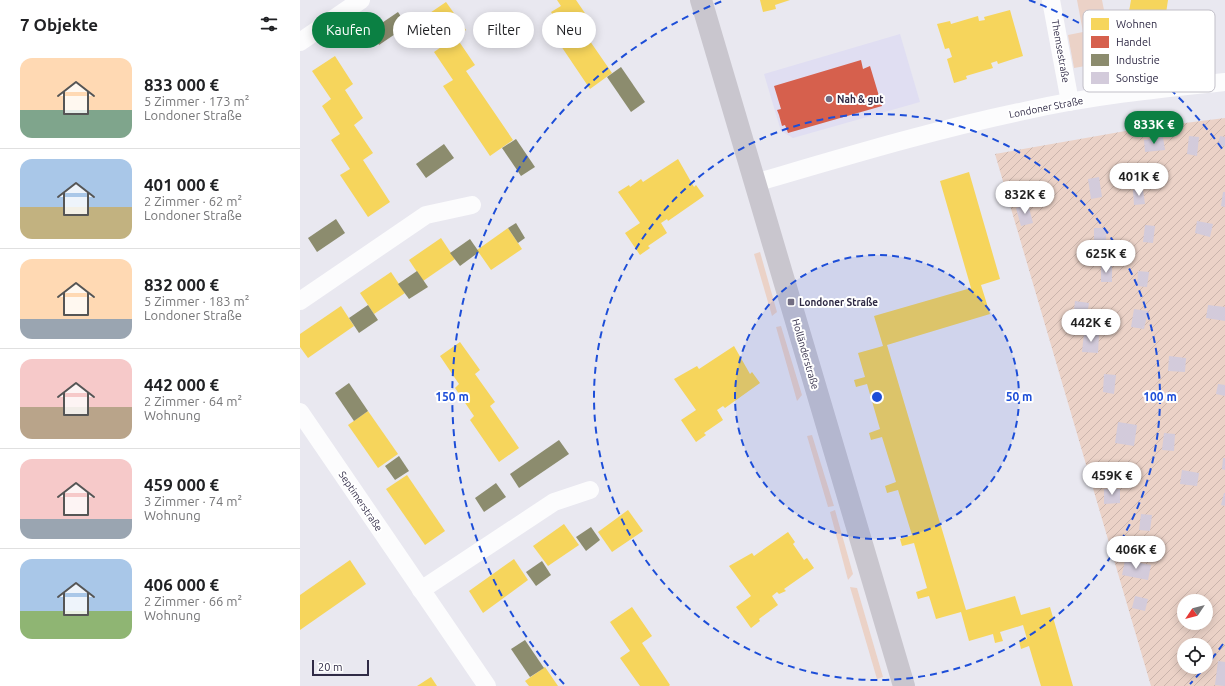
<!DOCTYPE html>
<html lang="de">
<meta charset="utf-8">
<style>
body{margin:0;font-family:Ubuntu,sans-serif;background:#f2f2f2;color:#202124;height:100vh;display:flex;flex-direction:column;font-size:15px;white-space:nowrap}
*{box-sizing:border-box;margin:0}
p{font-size:13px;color:#757577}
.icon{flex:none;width:22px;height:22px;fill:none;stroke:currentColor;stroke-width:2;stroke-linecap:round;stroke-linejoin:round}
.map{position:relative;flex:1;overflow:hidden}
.details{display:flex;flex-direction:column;background:#fff;width:300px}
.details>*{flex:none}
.top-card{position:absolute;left:12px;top:12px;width:380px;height:36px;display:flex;gap:8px}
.needle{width:26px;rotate:235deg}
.controls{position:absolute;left:877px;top:594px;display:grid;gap:8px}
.controls a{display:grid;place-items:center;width:36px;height:36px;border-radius:50%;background:#fff;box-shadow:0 2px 10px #0003;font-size:20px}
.scale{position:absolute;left:12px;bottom:10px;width:57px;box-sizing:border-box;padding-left:4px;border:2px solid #302b46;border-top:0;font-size:11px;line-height:14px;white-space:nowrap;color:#302b46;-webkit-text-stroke:3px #fff;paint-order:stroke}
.price{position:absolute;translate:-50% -34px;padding:0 9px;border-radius:14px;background:#fff;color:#222;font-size:13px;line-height:26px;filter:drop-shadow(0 1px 2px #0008)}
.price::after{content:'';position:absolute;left:50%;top:24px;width:12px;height:9px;margin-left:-6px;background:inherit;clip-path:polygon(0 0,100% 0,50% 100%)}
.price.selected{background:#0b8043;color:#fff}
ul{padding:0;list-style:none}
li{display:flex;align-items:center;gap:12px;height:100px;padding:0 20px}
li+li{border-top:1px solid #e0e0e0}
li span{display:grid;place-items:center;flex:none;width:112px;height:80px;border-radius:12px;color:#555}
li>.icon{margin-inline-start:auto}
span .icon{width:48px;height:48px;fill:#fffc;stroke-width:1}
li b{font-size:17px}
h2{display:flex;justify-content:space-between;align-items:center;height:48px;padding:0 20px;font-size:17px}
.tag{padding:0 14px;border-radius:18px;background:#fff;box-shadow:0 2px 10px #0003;font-size:14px;line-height:36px}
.tag.selected{background:#0b8043;color:#fff}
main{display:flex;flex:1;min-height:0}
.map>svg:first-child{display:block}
.built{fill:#e0def2}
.grass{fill:#ebd2c7}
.garden{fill:url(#garden-furrows);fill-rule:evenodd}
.homes{fill:#f6d55c}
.shops{fill:#d6604d}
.industry{fill:#8c8c6e}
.building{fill:#d3cbdb}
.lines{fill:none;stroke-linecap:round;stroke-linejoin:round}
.street{stroke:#fcfcfd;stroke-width:18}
.secondary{stroke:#c9c6ce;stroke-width:22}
.ring{fill:none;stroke:#1d4ed8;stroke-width:2;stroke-dasharray:7 5}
.poi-dot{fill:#716d82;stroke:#fff;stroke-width:1.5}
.labels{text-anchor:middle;stroke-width:4;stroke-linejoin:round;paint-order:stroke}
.street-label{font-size:10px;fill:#302b46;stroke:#fff}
.poi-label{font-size:10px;font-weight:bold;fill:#302b46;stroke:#fff;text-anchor:start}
.key{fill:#fff;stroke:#c1bfc8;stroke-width:1}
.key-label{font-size:11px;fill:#302b46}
.centre{fill:#1d4ed8;stroke:#fff;stroke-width:2}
.ring-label{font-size:12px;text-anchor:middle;font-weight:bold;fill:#1d4ed8;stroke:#fff;stroke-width:4;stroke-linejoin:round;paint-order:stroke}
</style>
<main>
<section class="details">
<h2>7 Objekte<svg class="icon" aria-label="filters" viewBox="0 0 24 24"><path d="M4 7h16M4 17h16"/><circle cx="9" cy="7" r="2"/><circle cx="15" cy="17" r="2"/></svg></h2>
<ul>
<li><span style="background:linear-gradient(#ffd9b3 65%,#7fa58c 0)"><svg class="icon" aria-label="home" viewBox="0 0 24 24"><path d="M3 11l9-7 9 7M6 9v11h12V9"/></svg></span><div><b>833 000 €</b><p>5 Zimmer · 173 m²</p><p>Londoner Straße</p></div></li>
<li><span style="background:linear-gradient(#a9c7e8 60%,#c2b280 0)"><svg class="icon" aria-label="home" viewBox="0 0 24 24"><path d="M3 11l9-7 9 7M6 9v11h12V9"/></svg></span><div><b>401 000 €</b><p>2 Zimmer · 62 m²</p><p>Londoner Straße</p></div></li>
<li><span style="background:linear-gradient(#ffd9b3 75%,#9aa5b1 0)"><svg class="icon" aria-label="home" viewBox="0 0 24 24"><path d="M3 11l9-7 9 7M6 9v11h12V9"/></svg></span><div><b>832 000 €</b><p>5 Zimmer · 183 m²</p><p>Londoner Straße</p></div></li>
<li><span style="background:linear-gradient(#f6c9c9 60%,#b9a48a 0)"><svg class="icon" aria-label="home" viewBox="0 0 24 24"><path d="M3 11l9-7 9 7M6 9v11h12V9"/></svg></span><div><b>442 000 €</b><p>2 Zimmer · 64 m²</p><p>Wohnung</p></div></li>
<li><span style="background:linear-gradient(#f6c9c9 75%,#9aa5b1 0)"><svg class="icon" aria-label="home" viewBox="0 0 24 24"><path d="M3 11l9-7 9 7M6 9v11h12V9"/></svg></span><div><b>459 000 €</b><p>3 Zimmer · 74 m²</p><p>Wohnung</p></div></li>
<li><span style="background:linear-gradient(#a9c7e8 65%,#8fb573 0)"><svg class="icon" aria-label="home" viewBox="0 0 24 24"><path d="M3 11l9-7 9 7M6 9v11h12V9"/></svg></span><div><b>406 000 €</b><p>2 Zimmer · 66 m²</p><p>Wohnung</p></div></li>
</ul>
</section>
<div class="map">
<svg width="925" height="686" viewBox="0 0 925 686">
<defs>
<pattern id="garden-furrows" width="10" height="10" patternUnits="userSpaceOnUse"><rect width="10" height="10" fill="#ebd2c7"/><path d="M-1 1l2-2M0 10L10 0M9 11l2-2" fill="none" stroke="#cab4ac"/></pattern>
</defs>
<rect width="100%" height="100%" fill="#e9e8f0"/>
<path class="built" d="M600,34L620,102L493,138L481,131L464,74Z"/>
<g class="grass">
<path d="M777,0H802L814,61L774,68L768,35L783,32Z"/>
<path d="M460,252L477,312L472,316L454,254Z"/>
<path d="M481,326L502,395L497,401L476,327Z"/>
<path d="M512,435L534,506L528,507L507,436Z"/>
<path d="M535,510L553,574L548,580L530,512Z"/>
<path d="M550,587L557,588L583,677L577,679Z"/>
</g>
<path class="garden" d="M925,118V686H851L695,154L837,129ZM884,601H906V623H884ZM884,645H906V667H884Z"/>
<g class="homes">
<path d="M257,0H276L293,25L283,31L312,73L290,89L261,46L270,40L251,12L261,6Z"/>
<path d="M460,0H490L475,5L476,9L463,12Z"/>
<path d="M831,0H868L862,40L825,35Z"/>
<path d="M146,2L166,30L156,37L175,65L166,71L213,140L190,156L143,86L153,80L134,52L144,45L124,17Z"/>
<path d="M710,10L723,56L698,64L697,61L691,63L693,68L666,76L667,79L654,83L647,59L652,57L649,48L645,49L637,24L650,21L651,24L678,16L679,21L685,20L684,17Z"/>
<path d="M35,56L53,84L45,90L63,118L54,125L73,153L63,160L90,202L68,217L40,175L50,169L31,140L40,134L22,106L31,99L12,71Z"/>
<path d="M378,159L394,187L396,185L404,196L368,221L367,219L361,223L367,233L348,246L350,248L340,255L325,233L340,223L318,192L329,185L330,187L341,179L343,182Z"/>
<path d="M669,172L700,279L681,285L690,314L587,345L666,610L715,596L721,615L750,607L773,686H741L729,646L721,649L719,641L727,639L723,625L700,632L703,641L695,643L693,634L669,641L661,612L636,619L629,596L618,599L616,592L627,588L614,543L602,546L600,539L612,535L598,490L587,493L585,486L596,482L582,437L571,440L569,433L580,429L567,384L556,387L554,380L565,377L558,353L583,346L574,316L671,288L640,181Z"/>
<path d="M208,228L222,249L191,270L177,250Z"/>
<path d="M141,238L155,259L123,281L109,260Z"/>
<path d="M91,272L105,293L74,314L60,293Z"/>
<path d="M41,306L54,326L8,358L0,347V334Z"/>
<path d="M160,342L180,370L175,374L195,402L190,406L219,448L199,462L170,420L174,416L155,388L159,384L140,356Z"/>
<path d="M434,346L450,374L452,372L460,383L425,408L423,406L417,410L423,420L404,433L406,435L396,442L381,420L396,410L374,379L397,366L399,369Z"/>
<path d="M68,411L98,454L78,468L48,425Z"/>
<path d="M107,475L145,531L125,545L86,489Z"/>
<path d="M328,510L343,531L312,552L298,532Z"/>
<path d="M264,524L279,545L248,566L233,546Z"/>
<path d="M488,532L495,542L493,544L504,560L507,558L514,568L484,589L486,591L479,594L477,592L472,596L478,605L459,619L460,621L451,628L436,607L451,596L429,566L452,553L454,556Z"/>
<path d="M214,559L228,580L183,613L169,591Z"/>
<path d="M50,560L66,584L0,630V595Z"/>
<path d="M332,607L352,636L342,643L370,685L369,686H340L320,658L330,651L310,622Z"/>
<path d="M245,667L258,686H229L225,681Z"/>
<path d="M131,677L137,686H117Z"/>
</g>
<path class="shops" d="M561,60L563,69L570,66L582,106L488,133L485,125L482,126L479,115L477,110L481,109L474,86Z"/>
<g class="industry">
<path d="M98,12L107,26L79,45L70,31Z"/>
<path d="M321,67L345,102L331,112L307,77Z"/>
<path d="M216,139L235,167L221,176L202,148Z"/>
<path d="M144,144L154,158L126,178L116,164Z"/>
<path d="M36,219L45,233L17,252L8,238Z"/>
<path d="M216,223L225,238L218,243L208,228Z"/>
<path d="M170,239L179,252L160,266L150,253Z"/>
<path d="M117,271L128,287L109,299L98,284Z"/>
<path d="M68,305L78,320L59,333L49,318Z"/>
<path d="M49,383L68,411L54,421L35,393Z"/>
<path d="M259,440L269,454L219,488L210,474Z"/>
<path d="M99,456L109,471L95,480L85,466Z"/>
<path d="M196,483L206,497L184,512L175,498Z"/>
<path d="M291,527L300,540L286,551L276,537Z"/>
<path d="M242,561L251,575L236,586L226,572Z"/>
<path d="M225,640L244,668L230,677L211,649Z"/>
</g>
<g class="building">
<path d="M889,136L899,137L897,156L887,154Z"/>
<path d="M920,136L925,137V146L918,145Z"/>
<path d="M863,137L865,150L845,152L844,140Z"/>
<path d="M799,177L802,197L791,199L788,179Z"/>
<path d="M833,190H843L845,204L834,205Z"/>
<path d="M923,192H925V207L921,206Z"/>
<path d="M728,204L733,223L721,226L716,208Z"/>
<path d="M897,221L913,224L910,237L895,233Z"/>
<path d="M845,225L855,226L853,243L843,242Z"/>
<rect x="794" y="228" width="12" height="16"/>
<rect x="801" y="265" width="11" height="17"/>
<path d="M838,271L849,272L847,287L837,286Z"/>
<path d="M775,301L789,303L786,320L773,319Z"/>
<path d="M908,305L925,307V321L906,318Z"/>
<path d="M834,309L848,311L844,329L831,327Z"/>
<path d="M784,333L799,335L798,353L782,352Z"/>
<path d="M869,356L886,358L885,372L868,371Z"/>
<path d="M804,374L816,375L814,394L803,392Z"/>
<path d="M918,384L925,385V396L916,394Z"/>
<path d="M818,422L837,425L834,446L815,443Z"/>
<path d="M864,433L875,434L874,451L862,450Z"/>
<path d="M923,458H925V470L922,469Z"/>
<path d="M882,470L899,473L897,486L880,484Z"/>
<path d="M804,489H820V503L804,504Z"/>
<path d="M924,493H925V506L921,505Z"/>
<path d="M841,514L852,515L850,531L839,530Z"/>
<path d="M825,560L851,565L848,580L822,575Z"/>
<path d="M835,596L848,599L845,611L832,608Z"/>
<path d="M918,661L925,662V686L915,685Z"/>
<path d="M888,667H901L900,670L888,669Z"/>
</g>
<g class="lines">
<g class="street">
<path d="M751,0L770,102"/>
<path d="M0,42L61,0"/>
<path d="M455,183C544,157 633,130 724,111C790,96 858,89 925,82"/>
<path d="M0,301L126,215L172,205"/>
<path d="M0,412L187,686"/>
<path d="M121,590L254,502L290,490"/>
</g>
<path class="secondary" d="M401,0L604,686"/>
</g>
<circle cx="577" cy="397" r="142" fill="#1d4ed8" fill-opacity=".12"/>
<g class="ring">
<circle cx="577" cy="397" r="142"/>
<circle cx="577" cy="397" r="283"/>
<path d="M923 644A425 425 0 0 1 890 684M264 684A425 425 0 0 1 425 0M729 0A425 425 0 0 1 923 150"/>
</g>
<g class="poi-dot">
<circle cx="529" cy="99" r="4"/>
<rect x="487" y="298" width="8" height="8" rx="2"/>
</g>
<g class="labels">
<g class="street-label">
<text transform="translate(761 51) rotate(80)" y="4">Themsestraße</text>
<text transform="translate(746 107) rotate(-11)" y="4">Londoner Straße</text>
<text transform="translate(506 354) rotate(74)" y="4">Holländerstraße</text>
<text transform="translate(61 501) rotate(56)" y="4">Septimerstraße</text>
</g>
<g class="poi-label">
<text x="537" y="103">Nah &amp; gut</text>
<text x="499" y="306">Londoner Straße</text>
</g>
</g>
<rect x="783" y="10" width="132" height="82" rx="6" class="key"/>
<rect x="791" y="18" width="18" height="12" fill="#f6d55c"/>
<rect x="791" y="36" width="18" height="12" fill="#d6604d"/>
<rect x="791" y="54" width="18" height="12" fill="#8c8c6e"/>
<rect x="791" y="72" width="18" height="12" fill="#d3cbdb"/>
<g class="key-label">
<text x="816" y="28">Wohnen</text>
<text x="816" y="46">Handel</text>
<text x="816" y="64">Industrie</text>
<text x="816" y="82">Sonstige</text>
</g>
<circle cx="577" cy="397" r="6" class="centre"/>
<g class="ring-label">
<text x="719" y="401">50 m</text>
<text x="860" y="401">100 m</text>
<text x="152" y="401">150 m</text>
</g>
</svg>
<div class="controls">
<a><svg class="needle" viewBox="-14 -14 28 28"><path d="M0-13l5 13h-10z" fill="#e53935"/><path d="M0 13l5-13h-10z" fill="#757577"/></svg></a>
<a><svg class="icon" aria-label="locate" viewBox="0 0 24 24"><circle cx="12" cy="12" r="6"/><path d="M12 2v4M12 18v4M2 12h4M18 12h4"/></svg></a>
</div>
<div class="scale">20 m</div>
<b class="price selected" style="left:854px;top:145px">833K €</b>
<b class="price" style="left:839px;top:197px">401K €</b>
<b class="price" style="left:725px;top:215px">832K €</b>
<b class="price" style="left:806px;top:274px">625K €</b>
<b class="price" style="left:791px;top:343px">442K €</b>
<b class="price" style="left:812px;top:496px">459K €</b>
<b class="price" style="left:836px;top:570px">406K €</b>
<div class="top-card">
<a class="tag selected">Kaufen</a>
<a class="tag">Mieten</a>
<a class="tag">Filter</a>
<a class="tag">Neu</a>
</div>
</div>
</main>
